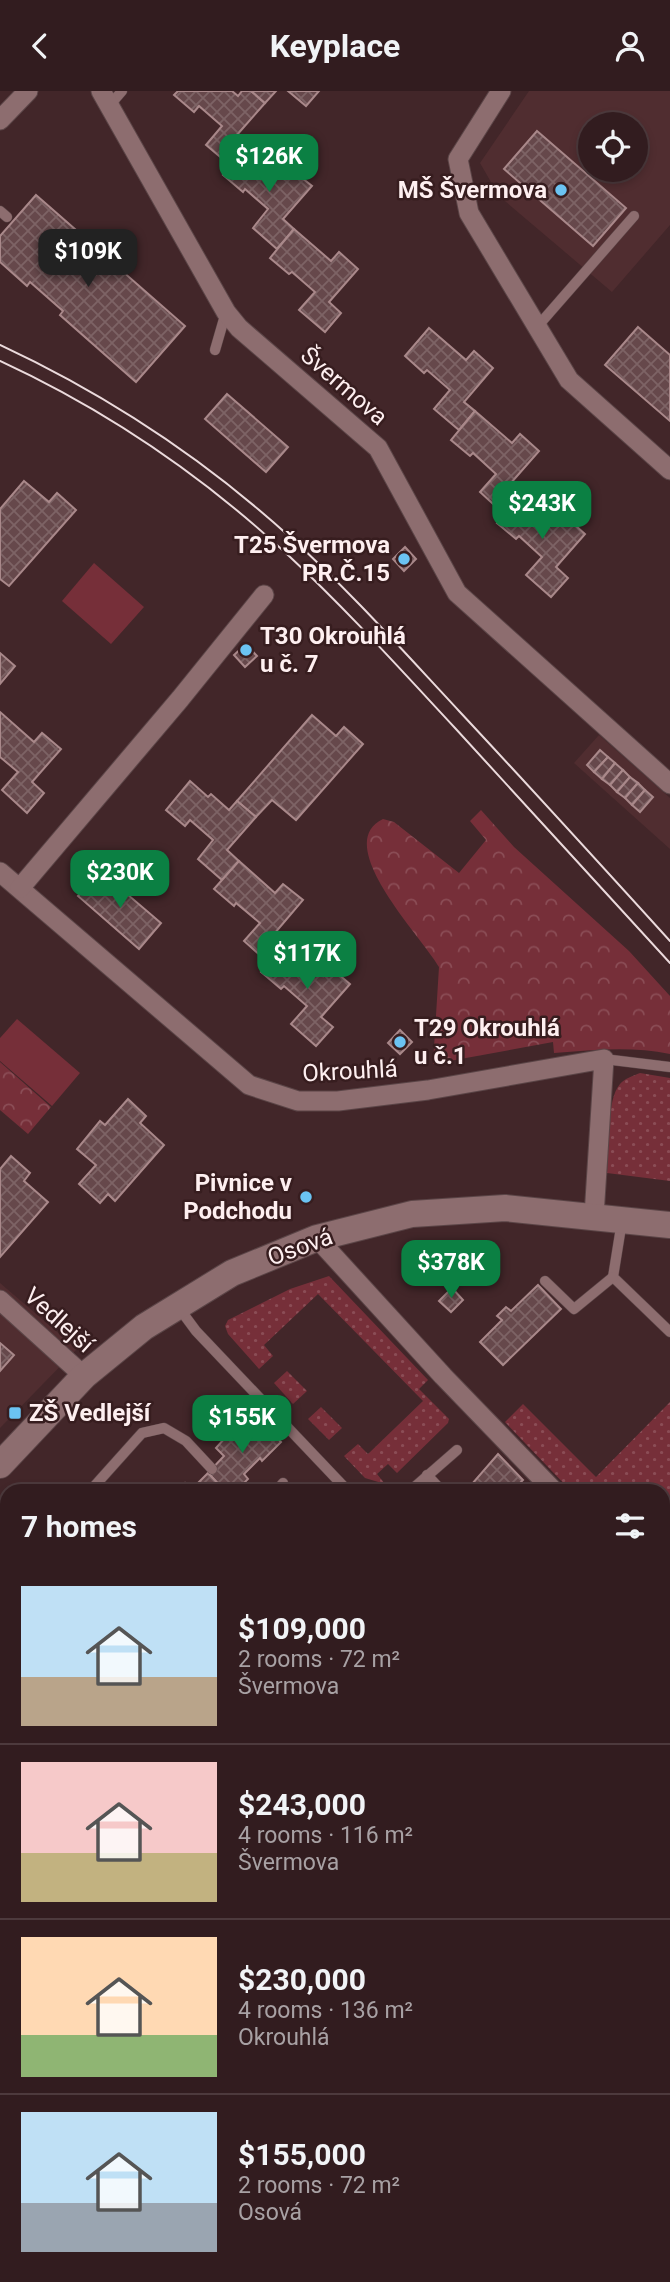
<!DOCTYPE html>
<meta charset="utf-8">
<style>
body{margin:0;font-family:Roboto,sans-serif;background:#3a2528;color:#f1f3f6;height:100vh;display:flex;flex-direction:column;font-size:26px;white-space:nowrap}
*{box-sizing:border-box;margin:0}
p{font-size:23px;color:#a8a1a4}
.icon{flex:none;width:38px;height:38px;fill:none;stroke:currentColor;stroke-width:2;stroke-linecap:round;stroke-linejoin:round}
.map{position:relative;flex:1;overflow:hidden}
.drawer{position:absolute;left:0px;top:1393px;width:670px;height:798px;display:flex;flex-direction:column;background:#321c1f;border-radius:21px 21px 0 0;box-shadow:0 4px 10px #0003,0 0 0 2px #4d3a3d}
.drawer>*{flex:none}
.fabs{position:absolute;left:578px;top:21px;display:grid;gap:14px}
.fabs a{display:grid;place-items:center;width:70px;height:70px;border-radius:50%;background:#321c1f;box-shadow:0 4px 10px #0003,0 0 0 2px #4d3a3d;font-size:35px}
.price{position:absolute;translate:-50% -60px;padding:0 16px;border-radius:14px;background:#0b8043;color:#fff;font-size:23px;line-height:46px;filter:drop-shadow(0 2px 4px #0008)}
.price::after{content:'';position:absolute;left:50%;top:42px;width:21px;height:16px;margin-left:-10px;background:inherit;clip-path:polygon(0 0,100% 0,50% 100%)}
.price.on{background:#222;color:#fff}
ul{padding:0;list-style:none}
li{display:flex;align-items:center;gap:21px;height:175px;padding:0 21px}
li+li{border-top:2px solid #4d3a3d}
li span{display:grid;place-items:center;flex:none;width:196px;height:140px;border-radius:0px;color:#555}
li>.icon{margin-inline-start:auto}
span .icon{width:84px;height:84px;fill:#fffc;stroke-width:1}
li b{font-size:30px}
h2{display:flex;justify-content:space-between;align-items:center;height:84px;padding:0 21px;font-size:30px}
header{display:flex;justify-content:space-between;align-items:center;height:91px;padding:0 21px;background:#321c1f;font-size:32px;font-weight:700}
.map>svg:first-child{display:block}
.built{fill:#502d30;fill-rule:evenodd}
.grass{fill:url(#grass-dots)}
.forest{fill:url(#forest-crowns)}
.pitch{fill:#762f39}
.building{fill:url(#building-cross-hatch);stroke:#a9888a;stroke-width:2}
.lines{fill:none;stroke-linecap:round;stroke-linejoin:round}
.lane-casing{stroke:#5b4547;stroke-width:11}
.street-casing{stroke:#5b4547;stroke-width:21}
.secondary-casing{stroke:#5b4547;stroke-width:28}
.lane{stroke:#8d6d6f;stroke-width:10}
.street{stroke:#8d6d6f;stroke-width:19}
.secondary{stroke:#8d6d6f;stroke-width:26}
.tram{stroke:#ebdadc;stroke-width:2}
.poi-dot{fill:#6bc3f2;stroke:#371d1f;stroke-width:2.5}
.labels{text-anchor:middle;stroke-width:5;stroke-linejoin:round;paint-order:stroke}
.poi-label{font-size:24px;font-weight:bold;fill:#feeff0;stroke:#371d1f;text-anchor:end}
.street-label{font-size:24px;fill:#feeff0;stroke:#371d1f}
</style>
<header><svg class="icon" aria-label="back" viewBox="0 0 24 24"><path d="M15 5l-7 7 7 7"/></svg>Keyplace<svg class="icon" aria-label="person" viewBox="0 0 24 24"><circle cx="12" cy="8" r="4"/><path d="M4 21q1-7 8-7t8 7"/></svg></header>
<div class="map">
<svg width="670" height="2191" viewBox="0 0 670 2191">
<defs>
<pattern id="grass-dots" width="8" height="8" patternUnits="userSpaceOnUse" patternTransform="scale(1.75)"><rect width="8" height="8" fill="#762f39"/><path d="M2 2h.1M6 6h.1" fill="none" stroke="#8b4d56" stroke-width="1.8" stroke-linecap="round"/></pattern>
<pattern id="forest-crowns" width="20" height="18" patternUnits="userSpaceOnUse" patternTransform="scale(1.75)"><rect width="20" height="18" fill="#762f39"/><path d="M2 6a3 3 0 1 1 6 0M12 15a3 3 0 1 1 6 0" fill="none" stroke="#8b4d56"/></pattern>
<pattern id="building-cross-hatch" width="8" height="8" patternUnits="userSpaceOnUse" patternTransform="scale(1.75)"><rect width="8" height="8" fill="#66484b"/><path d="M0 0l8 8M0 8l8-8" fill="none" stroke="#7d6365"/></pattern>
</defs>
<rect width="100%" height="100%" fill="#422629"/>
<g class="built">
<path d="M529,0H670V134L612,201L499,105L480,72ZM590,33H635V79H590Z"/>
<path d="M599,644L670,707V758L574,672Z"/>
<path d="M0,1192L77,1258L0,1337Z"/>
</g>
<g class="grass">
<path d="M640,982L670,987V1090L607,1082C609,1060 606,1009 620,993C625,987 633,985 640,982Z"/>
<path d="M329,1185L428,1289L419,1298L449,1328L448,1332L397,1382L388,1373L377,1383L385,1393L365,1387L344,1365L358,1353L368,1363L423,1310L318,1203L264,1254L273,1265L259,1278L228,1243L225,1235L228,1229L290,1198Z"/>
<path d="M287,1280L307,1300L293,1313L274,1292Z"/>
<path d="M670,1311V1500L663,1493V1400H571L505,1331L523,1313L596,1386Z"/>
<path d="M321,1316L342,1337L329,1349L308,1328Z"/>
<path d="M663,1534L670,1540V1695L663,1688Z"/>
<path d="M663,1702L670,1709V1810L667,1807L663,1809Z"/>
<path d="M663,1945L670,1951V2039L663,2032Z"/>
<path d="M147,2184H329L333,2191H139Z"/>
</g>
<g class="forest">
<path d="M481,719L514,756L629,860L670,905V963C632,955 593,959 554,962L553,951L433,973L439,876C423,847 330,753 383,728L394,731L459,782L486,749L470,730Z"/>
<path d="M0,971L51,1016L28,1043L0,1019Z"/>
</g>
<g class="pitch">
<path d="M94,472L144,516L111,553L62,510Z"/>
<path d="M17,928L80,982L52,1015L0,970V947Z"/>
</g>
<g class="building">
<path d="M178,0H232L238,5L242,0H251L265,12L236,45L248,56L231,75L206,54L222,35L199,15L194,21L174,4Z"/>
<path d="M251,0H276L265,12Z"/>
<path d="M288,0H319L306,15Z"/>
<path d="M537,40L626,117L593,155L504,78Z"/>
<path d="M248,56L284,88L292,79L312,95L283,128L294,138L277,158L253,137L268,118L245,98L243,101L223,84Z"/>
<path d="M36,104L76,139L72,142L105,171L107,169L113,172L185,235L136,291L60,224L63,220L30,191L27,195L0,171V145Z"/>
<path d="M294,138L331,170L339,161L358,178L329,211L341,222L325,241L299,219L315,201L292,181L289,183L270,167Z"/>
<path d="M638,236L670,264V330L605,274Z"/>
<path d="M429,237L466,269L474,260L493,277L464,311L475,320L459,339L434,318L450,299L427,279L424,282L405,265Z"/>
<path d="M227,303L288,356L266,381L205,328Z"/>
<path d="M475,320L512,352L520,343L539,360L510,393L521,403L504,423L480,401L496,383L473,362L470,365L451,349Z"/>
<path d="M24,390L49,411L57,402L76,419L9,495L0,488V418Z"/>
<path d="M521,403L558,435L566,426L585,443L556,476L568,487L551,506L526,484L542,466L519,445L516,448L497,432Z"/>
<path d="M405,456L416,468L404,480L393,468Z"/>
<path d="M246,553L257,565L245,576L234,564Z"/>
<path d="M0,562L15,575L0,593Z"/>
<path d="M0,621L34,651L42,642L61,658L32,691L44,702L27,722L2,699L18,681L0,666Z"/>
<path d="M312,624L336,645L344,636L363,653L296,729L272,709L256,726L237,710Z"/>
<path d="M600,659L608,666L594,681L587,674Z"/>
<path d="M608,666L615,672L602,688L594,681Z"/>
<path d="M615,672L623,679L610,694L602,688Z"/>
<path d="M623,679L630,686L617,701L610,694Z"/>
<path d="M630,686L638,692L625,707L617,701Z"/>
<path d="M190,690L208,706L211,703L229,719L237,710L256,726L227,759L239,770L222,789L198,768L213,749L190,729L185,735L166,719Z"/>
<path d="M638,692L645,699L632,714L625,707Z"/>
<path d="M645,699L653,706L640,721L632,714Z"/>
<path d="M239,770L275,802L283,793L303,809L274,843L285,853L269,872L244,850L260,832L236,812L234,815L214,798Z"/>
<path d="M100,780L161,832L139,858L78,805Z"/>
<path d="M285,853L323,885L330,876L350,893L321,926L333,936L316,955L291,933L307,915L284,895L281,898L261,881Z"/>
<path d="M400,939L412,951L400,963L388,952Z"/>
<path d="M128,1008L146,1025L140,1032L164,1054L115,1110L108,1103L100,1112L79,1093L96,1074L77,1058L100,1030L105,1034Z"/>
<path d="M11,1065L30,1082L24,1090L48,1111L0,1166V1078Z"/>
<path d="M538,1194L561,1218L503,1274L480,1251L502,1229L497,1225L506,1216L511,1220Z"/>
<path d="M452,1197L463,1209L451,1221L439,1210Z"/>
<path d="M0,1252L14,1264L0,1280Z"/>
<path d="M257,1327L281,1351L262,1370L260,1367L244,1383L248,1388L236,1400H225L208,1382L224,1365L216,1357L233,1338L240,1344Z"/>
<path d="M498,1363L523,1389L512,1400H453L460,1394L466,1400Z"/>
<path d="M208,1382L225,1400H177L185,1392L191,1399Z"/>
<path d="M0,1840L7,1847V2064L0,2070Z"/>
<path d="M557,2184H572L579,2191H552Z"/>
</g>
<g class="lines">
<defs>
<g id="lane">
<path d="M109,15L122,0"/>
<path d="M0,120L7,126"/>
<path d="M537,236L634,125"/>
<path d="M215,259L226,221"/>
<path d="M604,968L670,976"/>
<path d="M622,1130L613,1186L670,1241"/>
<path d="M545,1190L574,1218L613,1186"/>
<path d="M179,1217L196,1240L348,1400"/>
<path d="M427,1384L442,1400"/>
<path d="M90,1400L142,1342L164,1337L186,1350L212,1378"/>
<path d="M276,1400L283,1392"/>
<path d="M410,1400L457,1359"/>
<path d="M0,1501L7,1493"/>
<path d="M0,1605L7,1613"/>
<path d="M0,1725L7,1718"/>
<path d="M365,2191L373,2184"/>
</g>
<g id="street">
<path d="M101,0L226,221L239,237L378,357L457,502L670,693"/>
<path d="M501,0L458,68L469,122L569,289L670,379"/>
<path d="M0,29L28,0"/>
<path d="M0,781L249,994L298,1010H338L428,999L604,968L594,1125"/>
<path d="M20,797L180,608L264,504"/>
<path d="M317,1147L443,1285L554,1400"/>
<path d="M0,1209L84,1285"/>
<path d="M663,1512L670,1519"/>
<path d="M0,1786L7,1793"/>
<path d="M342,2184L346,2191"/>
</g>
<path id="secondary" d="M0,1374L84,1285L144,1236L232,1182L317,1147L412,1123L505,1117L670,1134"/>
</defs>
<use href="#lane" class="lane-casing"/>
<use href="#street" class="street-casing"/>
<use href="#secondary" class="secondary-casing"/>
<use href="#lane" class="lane"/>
<use href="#street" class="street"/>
<use href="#secondary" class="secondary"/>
<g class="tram">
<path d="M0,254C105,303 204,368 290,446C350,500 404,561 459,620C530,696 600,773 670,850"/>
<path d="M0,270C106,319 204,386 289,465C347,519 401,579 455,637C527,715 598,794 670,872"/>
</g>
</g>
<g class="poi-dot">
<circle cx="561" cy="99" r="7"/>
<circle cx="404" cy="468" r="7"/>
<circle cx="246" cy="559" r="7"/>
<circle cx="400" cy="951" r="7"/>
<circle cx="306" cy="1106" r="7"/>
<rect x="8" y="1315" width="14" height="14" rx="3.5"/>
</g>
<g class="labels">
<g class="poi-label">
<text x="547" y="107">MŠ Švermova</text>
<text x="390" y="462">T25 Švermova<tspan x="390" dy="28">PR.Č.15</tspan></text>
<text x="260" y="553" text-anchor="start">T30 Okrouhlá<tspan x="260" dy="28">u č. 7</tspan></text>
<text x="414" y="945" text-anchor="start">T29 Okrouhlá<tspan x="414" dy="28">u č.1</tspan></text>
<text x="292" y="1100">Pivnice v<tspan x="292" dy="28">Podchodu</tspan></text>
<text x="29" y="1330" text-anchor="start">ZŠ Vedlejší</text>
</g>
<g class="street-label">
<text transform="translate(344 295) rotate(41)" y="8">Švermova</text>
<text transform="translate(350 980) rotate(-3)" y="8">Okrouhlá</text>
<text transform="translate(300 1156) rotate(-20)" y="8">Osová</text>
<text transform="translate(59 1229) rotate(42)" y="8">Vedlejší</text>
</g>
</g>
</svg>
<div class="fabs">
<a><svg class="icon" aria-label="locate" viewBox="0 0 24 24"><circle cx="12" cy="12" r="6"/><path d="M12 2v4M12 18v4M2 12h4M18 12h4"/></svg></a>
</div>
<b class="price" style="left:269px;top:103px">$126K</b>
<b class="price on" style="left:88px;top:198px">$109K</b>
<b class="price" style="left:542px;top:450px">$243K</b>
<b class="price" style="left:120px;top:819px">$230K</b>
<b class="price" style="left:307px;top:900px">$117K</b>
<b class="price" style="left:451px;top:1209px">$378K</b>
<b class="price" style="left:242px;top:1364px">$155K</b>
<section class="drawer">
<h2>7 homes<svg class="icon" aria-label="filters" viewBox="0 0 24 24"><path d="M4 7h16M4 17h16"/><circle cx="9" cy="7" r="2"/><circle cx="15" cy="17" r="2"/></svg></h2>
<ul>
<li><span style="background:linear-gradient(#bfe0f5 65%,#b9a48a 0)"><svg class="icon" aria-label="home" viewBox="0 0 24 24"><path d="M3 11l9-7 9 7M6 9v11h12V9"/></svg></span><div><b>$109,000</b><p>2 rooms · 72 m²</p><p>Švermova</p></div></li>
<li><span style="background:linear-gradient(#f6c9c9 65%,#c2b280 0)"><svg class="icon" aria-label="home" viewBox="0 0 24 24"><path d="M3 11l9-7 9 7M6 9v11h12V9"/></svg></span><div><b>$243,000</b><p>4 rooms · 116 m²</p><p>Švermova</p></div></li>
<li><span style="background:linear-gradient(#ffd9b3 70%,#8fb573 0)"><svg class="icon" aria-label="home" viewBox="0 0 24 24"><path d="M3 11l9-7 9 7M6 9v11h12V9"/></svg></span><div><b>$230,000</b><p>4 rooms · 136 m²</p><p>Okrouhlá</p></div></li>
<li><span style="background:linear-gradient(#bfe0f5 65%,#9aa5b1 0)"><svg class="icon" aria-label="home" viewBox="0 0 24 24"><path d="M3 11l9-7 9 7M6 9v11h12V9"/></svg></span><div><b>$155,000</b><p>2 rooms · 72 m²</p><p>Osová</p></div></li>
</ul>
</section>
</div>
